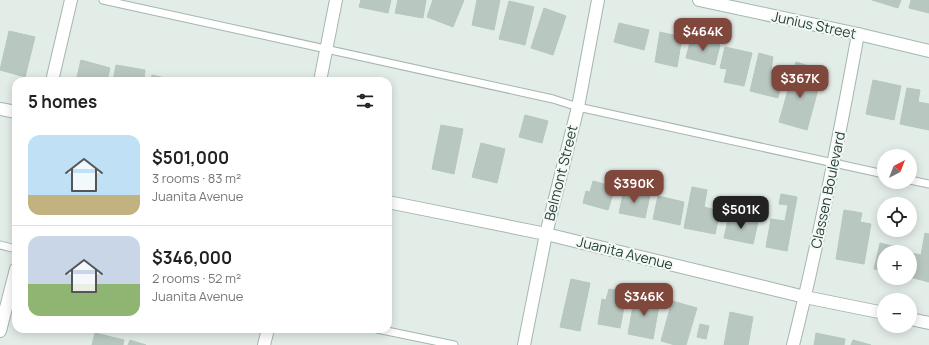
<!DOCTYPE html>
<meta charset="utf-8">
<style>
body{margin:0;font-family:Manrope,sans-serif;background:#f6f6f6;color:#222;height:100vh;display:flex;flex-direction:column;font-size:15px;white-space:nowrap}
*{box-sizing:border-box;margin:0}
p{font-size:13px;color:#767676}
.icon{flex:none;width:22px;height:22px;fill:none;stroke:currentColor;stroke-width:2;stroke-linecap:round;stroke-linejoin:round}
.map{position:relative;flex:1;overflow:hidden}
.panel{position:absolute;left:12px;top:77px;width:380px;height:256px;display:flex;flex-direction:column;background:#fff;border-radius:12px;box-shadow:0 2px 10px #0003}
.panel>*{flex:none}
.needle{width:26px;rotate:42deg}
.buttons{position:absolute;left:877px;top:149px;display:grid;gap:8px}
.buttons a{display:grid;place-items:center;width:40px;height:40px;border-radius:50%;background:#fff;box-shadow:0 2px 10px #0003;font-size:20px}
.price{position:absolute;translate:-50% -34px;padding:0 9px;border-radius:8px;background:#80473c;color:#fff;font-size:13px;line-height:26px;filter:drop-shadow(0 1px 2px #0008)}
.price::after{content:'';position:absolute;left:50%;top:24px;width:12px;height:9px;margin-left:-6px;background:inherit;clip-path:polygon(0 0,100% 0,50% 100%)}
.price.selected{background:#222;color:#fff}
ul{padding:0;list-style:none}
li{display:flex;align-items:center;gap:12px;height:100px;padding:0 16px}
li+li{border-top:1px solid #e0e0e0}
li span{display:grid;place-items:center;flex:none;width:112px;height:80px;border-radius:12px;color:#555}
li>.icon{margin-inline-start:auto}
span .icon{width:48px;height:48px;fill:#fffc;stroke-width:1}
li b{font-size:17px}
h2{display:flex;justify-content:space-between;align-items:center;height:48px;padding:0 16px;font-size:17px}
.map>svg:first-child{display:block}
.building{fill:#b8c8c1;stroke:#b5c7be}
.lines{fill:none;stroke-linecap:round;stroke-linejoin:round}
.lane-casing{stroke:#a5b5af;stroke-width:9}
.street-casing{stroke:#a5b5af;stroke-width:14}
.secondary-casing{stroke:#a1b9af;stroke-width:14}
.lane{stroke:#fff;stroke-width:7}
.street{stroke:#fff;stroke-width:12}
.secondary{stroke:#fff;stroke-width:12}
.labels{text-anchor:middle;stroke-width:4;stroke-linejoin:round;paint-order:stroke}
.street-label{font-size:14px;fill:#223f35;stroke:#f4f9f6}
</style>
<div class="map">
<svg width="929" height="345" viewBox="0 0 929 345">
<rect width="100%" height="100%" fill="#e3ede8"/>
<g class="building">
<path d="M361,0H391L388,13L359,7Z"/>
<path d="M398,0H426L423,18L395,13Z"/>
<path d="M433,0H464L453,27L427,17Z"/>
<path d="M477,0H500L494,30L472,25Z"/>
<path d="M872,0H901L898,8Z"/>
<path d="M911,0H929V13L909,8Z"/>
<path d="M509,1L534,7L525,45L499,39Z"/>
<path d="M544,8L566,16L553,55L531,48Z"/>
<path d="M619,23L649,30L644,50L614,42Z"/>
<path d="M9,31L35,37L25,77L0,70Z"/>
<path d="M660,32L682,37L677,67L655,62Z"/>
<path d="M691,38L720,45L715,65L686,58Z"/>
<path d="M725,47L752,53L744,86L724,82L727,69L720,68Z"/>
<path d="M759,53L773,57L771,70L784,73L778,98L750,91Z"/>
<path d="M81,60L110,68L107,81H76Z"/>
<path d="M796,62L809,66L806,77L820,82L807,130L779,122Z"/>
<path d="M116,65L145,70L144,81H113Z"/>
<path d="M152,75L178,81H151Z"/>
<path d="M873,80L901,86L894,120L866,114Z"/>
<path d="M907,88L920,90L918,102L929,104V130L900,124Z"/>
<path d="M525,115L548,121L542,143L519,137Z"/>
<path d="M441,125L463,129L454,174L432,169Z"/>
<path d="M481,143L505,149L497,183L472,177Z"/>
<path d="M593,181L615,187L608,210L583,203L586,191L590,192Z"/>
<path d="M692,187L707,190L704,207L720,211L715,234L684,228Z"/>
<path d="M624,190L650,195L645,218L619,213Z"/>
<path d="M781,194L797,197L787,251L766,247L771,219L785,221L788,205L779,204Z"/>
<path d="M658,196L684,202L680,225L653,219Z"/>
<path d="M844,210L862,213L860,222L871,224L864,264L836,259Z"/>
<path d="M729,215L758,222L753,244L724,238Z"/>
<path d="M925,233L929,234V282L910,277V253L921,255Z"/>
<path d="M880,243L904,249L903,252H884V271L874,269Z"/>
<path d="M571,279L590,283L580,331L560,327Z"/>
<path d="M609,289L627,292L620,328L598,324L602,299L606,300Z"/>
<path d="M635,295L660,300L653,339L628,334Z"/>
<path d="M672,301L697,308L686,345H675L661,341Z"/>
<path d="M730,312L753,317L748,345H724Z"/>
<path d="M700,324L709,326L706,339L697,337Z"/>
<path d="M95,333L124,340L123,345H92Z"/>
<path d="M816,333L845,339L844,345H814Z"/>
<path d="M130,340L146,345H128Z"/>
<path d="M853,340L871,345H851Z"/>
</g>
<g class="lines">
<defs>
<g id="lane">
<path d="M103,0L553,99L578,107L884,174"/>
<path d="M910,180L929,184"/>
<path d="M0,245L16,249"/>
<path d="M377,329L454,345"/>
</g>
<g id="street">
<path d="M52,81L71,0"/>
<path d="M320,81L336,0"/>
<path d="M0,109L16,112"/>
<path d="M388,202L546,234L805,297L884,313"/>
<path d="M910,319L929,323"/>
<path d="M0,331L16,269"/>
<path d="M264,345L268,329"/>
<path d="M524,345L546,234L578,107L598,0"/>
<path d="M793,345C819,242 839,138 858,34"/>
</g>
<path id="secondary" d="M699,0L858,34L929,51"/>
</defs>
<use href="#lane" class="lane-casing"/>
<use href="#street" class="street-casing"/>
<use href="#secondary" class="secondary-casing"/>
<use href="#lane" class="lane"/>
<use href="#street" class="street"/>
<use href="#secondary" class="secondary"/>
</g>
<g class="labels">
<g class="street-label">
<text transform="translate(814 25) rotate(12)" y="5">Junius Street</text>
<text transform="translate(561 173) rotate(-76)" y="5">Belmont Street</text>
<text transform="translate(828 190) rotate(-78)" y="5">Classen Boulevard</text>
<text transform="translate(625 253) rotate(14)" y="5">Juanita Avenue</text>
</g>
</g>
</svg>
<div class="buttons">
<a><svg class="needle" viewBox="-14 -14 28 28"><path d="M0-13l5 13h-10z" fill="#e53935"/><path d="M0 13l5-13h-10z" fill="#767676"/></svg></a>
<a><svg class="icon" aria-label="locate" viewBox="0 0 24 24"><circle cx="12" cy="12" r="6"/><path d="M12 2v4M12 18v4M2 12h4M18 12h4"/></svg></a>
<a>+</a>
<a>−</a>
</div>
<b class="price" style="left:703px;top:52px">$464K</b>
<b class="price" style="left:800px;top:99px">$367K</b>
<b class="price" style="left:634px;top:204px">$390K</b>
<b class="price selected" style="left:741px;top:230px">$501K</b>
<b class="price" style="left:644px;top:317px">$346K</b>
<section class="panel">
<h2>5 homes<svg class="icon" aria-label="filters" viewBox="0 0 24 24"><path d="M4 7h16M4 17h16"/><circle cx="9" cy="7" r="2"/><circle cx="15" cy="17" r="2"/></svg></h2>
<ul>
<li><span style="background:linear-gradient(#bfe0f5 75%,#c2b280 0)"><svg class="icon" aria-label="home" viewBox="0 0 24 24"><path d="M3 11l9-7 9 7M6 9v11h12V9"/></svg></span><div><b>$501,000</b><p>3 rooms · 83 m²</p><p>Juanita Avenue</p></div></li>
<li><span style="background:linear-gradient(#c9d6e8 60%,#8fb573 0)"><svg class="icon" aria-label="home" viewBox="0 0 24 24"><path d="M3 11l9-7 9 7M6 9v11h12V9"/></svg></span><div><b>$346,000</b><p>2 rooms · 52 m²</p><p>Juanita Avenue</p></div></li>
</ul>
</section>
</div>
